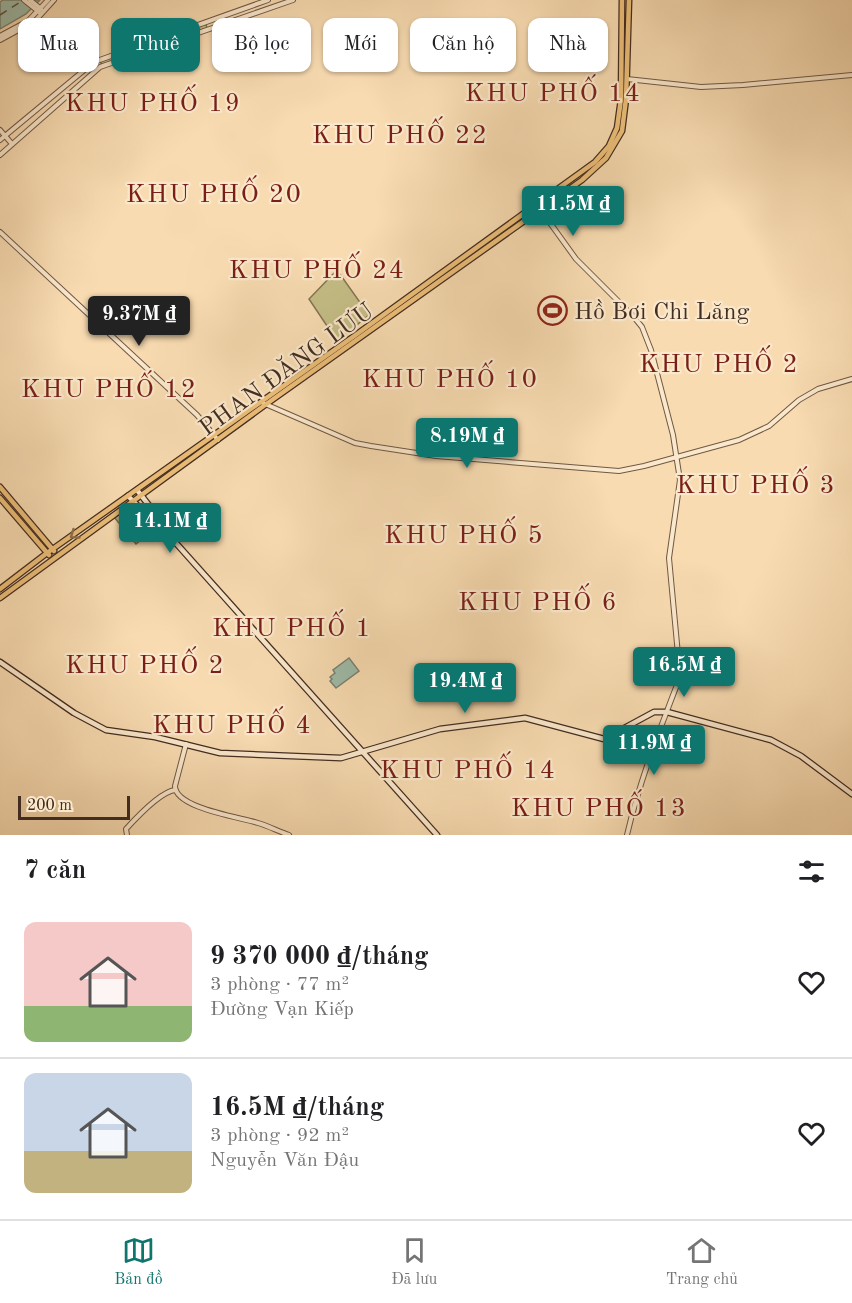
<!DOCTYPE html>
<html lang="vi">
<meta charset="utf-8">
<style>
body{margin:0;font-family:"Old Standard TT",serif;background:#f6f6f6;color:#202124;height:100vh;display:flex;flex-direction:column;font-size:22px;white-space:nowrap}
*{box-sizing:border-box;margin:0}
p{font-size:20px;color:#757577}
.icon{flex:none;width:33px;height:33px;fill:none;stroke:currentColor;stroke-width:2;stroke-linecap:round;stroke-linejoin:round}
.map{position:relative;height:835px;overflow:hidden}
.drawer{display:flex;flex-direction:column;background:#fff;flex:1}
.drawer>*{flex:none}
.top-card{position:absolute;left:18px;top:18px;width:816px;height:54px;display:flex;gap:12px}
.scale{position:absolute;left:18px;bottom:15px;width:112px;box-sizing:border-box;padding-left:6px;border:3px solid #432c20;border-top:0;font-size:16px;line-height:21px;white-space:nowrap;color:#432c20;-webkit-text-stroke:4px #fae8cc;paint-order:stroke}
.price{position:absolute;translate:-50% -51px;padding:0 14px;border-radius:6px;background:#0f766e;color:#fff;font-size:20px;line-height:39px;filter:drop-shadow(0 2px 3px #0008)}
.price::after{content:'';position:absolute;left:50%;top:36px;width:18px;height:14px;margin-left:-9px;background:inherit;clip-path:polygon(0 0,100% 0,50% 100%)}
.price.current{background:#222;color:#fff}
ul{padding:0;list-style:none}
li{display:flex;align-items:center;gap:18px;height:150px;padding:0 24px}
li+li{border-top:2px solid #e0e0e0}
li span{display:grid;place-items:center;flex:none;width:168px;height:120px;border-radius:12px;color:#555}
li>.icon{margin-inline-start:auto}
span .icon{width:72px;height:72px;fill:#fffc;stroke-width:1}
li b{font-size:26px}
h2{display:flex;justify-content:space-between;align-items:center;height:72px;padding:0 24px;font-size:26px}
.tag{padding:0 21px;border-radius:12px;background:#fff;box-shadow:0 2px 4px #0004;font-size:21px;line-height:54px}
.tag.current{background:#0f766e;color:#fff}
.menu{display:flex;justify-content:space-around;align-items:center;height:84px;border-top:2px solid #e0e0e0;background:#fff;font-size:16px;color:#757577}
.menu a{display:grid;justify-items:center;gap:3px}
.menu .current{color:#0f766e}
.map>svg:first-child{display:block}
.green{fill:#c5be86;stroke:#847553;stroke-width:1.5}
.water{fill:#9ebba9;stroke:#7a8272;stroke-width:1.5}
.lines{fill:none;stroke-linecap:round;stroke-linejoin:round}
.ferry{stroke:#5a5042;stroke-width:1.5;stroke-dasharray:8 6;stroke-linecap:butt}
.tertiary-casing{stroke:#705844;stroke-width:6}
.secondary-casing{stroke:#432c20;stroke-width:7}
.primary-casing{stroke:#432c20;stroke-width:7}
.tertiary{stroke:#fae8cc;stroke-width:4}
.secondary{stroke:#fae8cc;stroke-width:4.5}
.primary{stroke:#ecbe78;stroke-width:4.5}
.oneway{stroke:#8f6e48}
.labels{text-anchor:middle;stroke-width:4.5;stroke-linejoin:round;paint-order:stroke}
.poi-label{font-size:24px;fill:#432c20;stroke:#fae8cc;text-anchor:start}
.street-label{font-size:24px;fill:#432c20;stroke:#fae8cc}
.neighbourhood-label{font-size:26px;letter-spacing:1.5px;fill:#7a1f14;stroke:#fae8cc}
</style>
<div class="map">
<svg width="852" height="835" viewBox="0 0 852 835">
<rect width="100%" height="100%" fill="#f8dbb1"/>
<filter id="stains"><feTurbulence type="fractalNoise" baseFrequency=".00333" numOctaves="4"/><feColorMatrix values="0 0 0 0 .2 0 0 0 0 .09 0 0 0 0 .02 0 0 0 .5 -.17"/></filter>
<radialGradient id="worn" r=".72"><stop offset=".6" stop-color="#630" stop-opacity="0"/><stop offset="1" stop-color="#630" stop-opacity=".3"/></radialGradient>
<g class="green">
<path d="M206,24L207,28L102,65L100,61Z"/>
<path d="M337,270L369,315L337,341L309,299Z"/>
<path d="M129,508C143,509 148,517 157,527L136,544L114,517Z"/>
</g>
<g class="water">
<path d="M3,0H40L26,14L0,29V2Z"/>
<path d="M349,658L359,671L336,688L330,681L332,679L330,677L335,673L333,670Z"/>
</g>
<g class="lines">
<path class="ferry" d="M0,15L22,1"/>
<defs>
<g id="tertiary">
<path d="M24,0L39,12"/>
<path d="M30,0L41,9"/>
<path d="M0,36L28,21L48,0"/>
<path d="M0,40L35,21L54,0"/>
<path d="M627,79L701,87L743,85L852,75"/>
<path d="M0,130L12,144"/>
<path d="M0,140L94,62L268,0"/>
<path d="M0,155L100,67L293,0"/>
<path d="M540,209L576,259L633,316L642,327L651,350L673,435L680,480L669,558L680,676"/>
<path d="M0,232L197,415L218,440"/>
<path d="M263,403L355,443L371,446L436,456L619,471L644,466L739,440L769,426L799,400L818,389L852,379"/>
<path d="M186,744L175,786C175,808 239,817 258,823C268,826 278,831 289,835"/>
<path d="M127,835L126,829C136,818 160,792 175,790"/>
<path d="M627,835C637,792 651,752 667,711C675,690 682,669 695,651"/>
</g>
<g id="secondary">
<path d="M137,490L158,517V523"/>
<path d="M128,496L154,522L158,523L437,835"/>
<path d="M0,662L74,713L106,730L155,737L220,753L341,758L440,729L525,718L604,739L654,712H667L771,740L801,756L852,794"/>
</g>
<g id="primary">
<path d="M0,487L54,551"/>
<path d="M0,498L49,555"/>
<path d="M0,589L47,553L357,334L595,162L609,146L617,128L621,99L622,0"/>
<path d="M0,598L265,405L582,180L606,158L622,131L626,99L629,0"/>
</g>
</defs>
<use href="#tertiary" class="tertiary-casing"/>
<use href="#secondary" class="secondary-casing"/>
<use href="#primary" class="primary-casing"/>
<use href="#tertiary" class="tertiary"/>
<use href="#secondary" class="secondary"/>
<use href="#primary" class="primary"/>
</g>
<defs><path id="oneway-chevron" d="M-2-3.5L2.5 0L-2 3.5" fill="none" stroke-width="1.6" stroke-linecap="round" stroke-linejoin="round" transform="scale(1.5)"/></defs>
<use class="oneway" href="#oneway-chevron" transform="translate(74 535) rotate(145)"/>
<defs>
<symbol id="stadium-ring" viewBox="-11 -11 22 22"><circle r="9.5" fill="#fae8cc" stroke="#8f2418" stroke-width="1.5"/><path d="M0-5a6.5 5 0 1 0 0 10a6.5 5 0 1 0 0-10ZM-3.5-1.8h7v3.6h-7Z" fill="#8f2418"/></symbol>
</defs>
<g fill-rule="evenodd">
<use href="#stadium-ring" x="536" y="294" width="33" height="33"/>
</g>
<g class="labels">
<g class="poi-label">
<text x="574" y="319">Hồ Bơi Chi Lăng</text>
</g>
<g class="street-label">
<text transform="translate(286 369) rotate(-36)" y="8">PHAN ĐĂNG LƯU</text>
</g>
<g class="neighbourhood-label">
<text x="553" y="101">KHU PHỐ 14</text>
<text x="153" y="111">KHU PHỐ 19</text>
<text x="400" y="143">KHU PHỐ 22</text>
<text x="214" y="202">KHU PHỐ 20</text>
<text x="317" y="278">KHU PHỐ 24</text>
<text x="719" y="372">KHU PHỐ 2</text>
<text x="450" y="387">KHU PHỐ 10</text>
<text x="109" y="397">KHU PHỐ 12</text>
<text x="756" y="493">KHU PHỐ 3</text>
<text x="464" y="543">KHU PHỐ 5</text>
<text x="538" y="610">KHU PHỐ 6</text>
<text x="292" y="636">KHU PHỐ 1</text>
<text x="145" y="673">KHU PHỐ 2</text>
<text x="232" y="733">KHU PHỐ 4</text>
<text x="468" y="778">KHU PHỐ 14</text>
<text x="599" y="816">KHU PHỐ 13</text>
</g>
</g>
<rect width="100%" height="100%" filter="url(#stains)"/>
<rect width="100%" height="100%" fill="url(#worn)"/>
</svg>
<div class="scale">200 m</div>
<b class="price" style="left:573px;top:237px">11.5M ₫</b>
<b class="price current" style="left:139px;top:347px">9.37M ₫</b>
<b class="price" style="left:467px;top:469px">8.19M ₫</b>
<b class="price" style="left:170px;top:554px">14.1M ₫</b>
<b class="price" style="left:684px;top:698px">16.5M ₫</b>
<b class="price" style="left:465px;top:714px">19.4M ₫</b>
<b class="price" style="left:654px;top:776px">11.9M ₫</b>
<div class="top-card">
<a class="tag">Mua</a>
<a class="tag current">Thuê</a>
<a class="tag">Bộ lọc</a>
<a class="tag">Mới</a>
<a class="tag">Căn hộ</a>
<a class="tag">Nhà</a>
</div>
</div>
<section class="drawer">
<h2>7 căn<svg class="icon" aria-label="filters" viewBox="0 0 24 24"><path d="M4 7h16M4 17h16"/><circle cx="9" cy="7" r="2"/><circle cx="15" cy="17" r="2"/></svg></h2>
<ul>
<li><span style="background:linear-gradient(#f6c9c9 70%,#8fb573 0)"><svg class="icon" aria-label="home" viewBox="0 0 24 24"><path d="M3 11l9-7 9 7M6 9v11h12V9"/></svg></span><div><b>9 370 000 ₫/tháng</b><p>3 phòng · 77 m²</p><p>Đường Vạn Kiếp</p></div><svg class="icon" aria-label="heart" viewBox="0 0 24 24"><path d="M12 20l-8-8c-3-5 5-10 8-4 3-6 11-1 8 4z"/></svg></li>
<li><span style="background:linear-gradient(#c9d6e8 65%,#c2b280 0)"><svg class="icon" aria-label="home" viewBox="0 0 24 24"><path d="M3 11l9-7 9 7M6 9v11h12V9"/></svg></span><div><b>16.5M ₫/tháng</b><p>3 phòng · 92 m²</p><p>Nguyễn Văn Đậu</p></div><svg class="icon" aria-label="heart" viewBox="0 0 24 24"><path d="M12 20l-8-8c-3-5 5-10 8-4 3-6 11-1 8 4z"/></svg></li>
</ul>
</section>
<nav class="menu">
<a class="current"><svg class="icon" aria-label="map" viewBox="0 0 24 24"><path d="M3 6l6-2 6 2 6-2v14l-6 2-6-2-6 2zM9 4v14M15 6v14"/></svg>Bản đồ</a>
<a><svg class="icon" aria-label="saved" viewBox="0 0 24 24"><path d="M7 4h10v16l-5-4-5 4z"/></svg>Đã lưu</a>
<a><svg class="icon" aria-label="home" viewBox="0 0 24 24"><path d="M3 11l9-7 9 7M6 9v11h12V9"/></svg>Trang chủ</a>
</nav>
